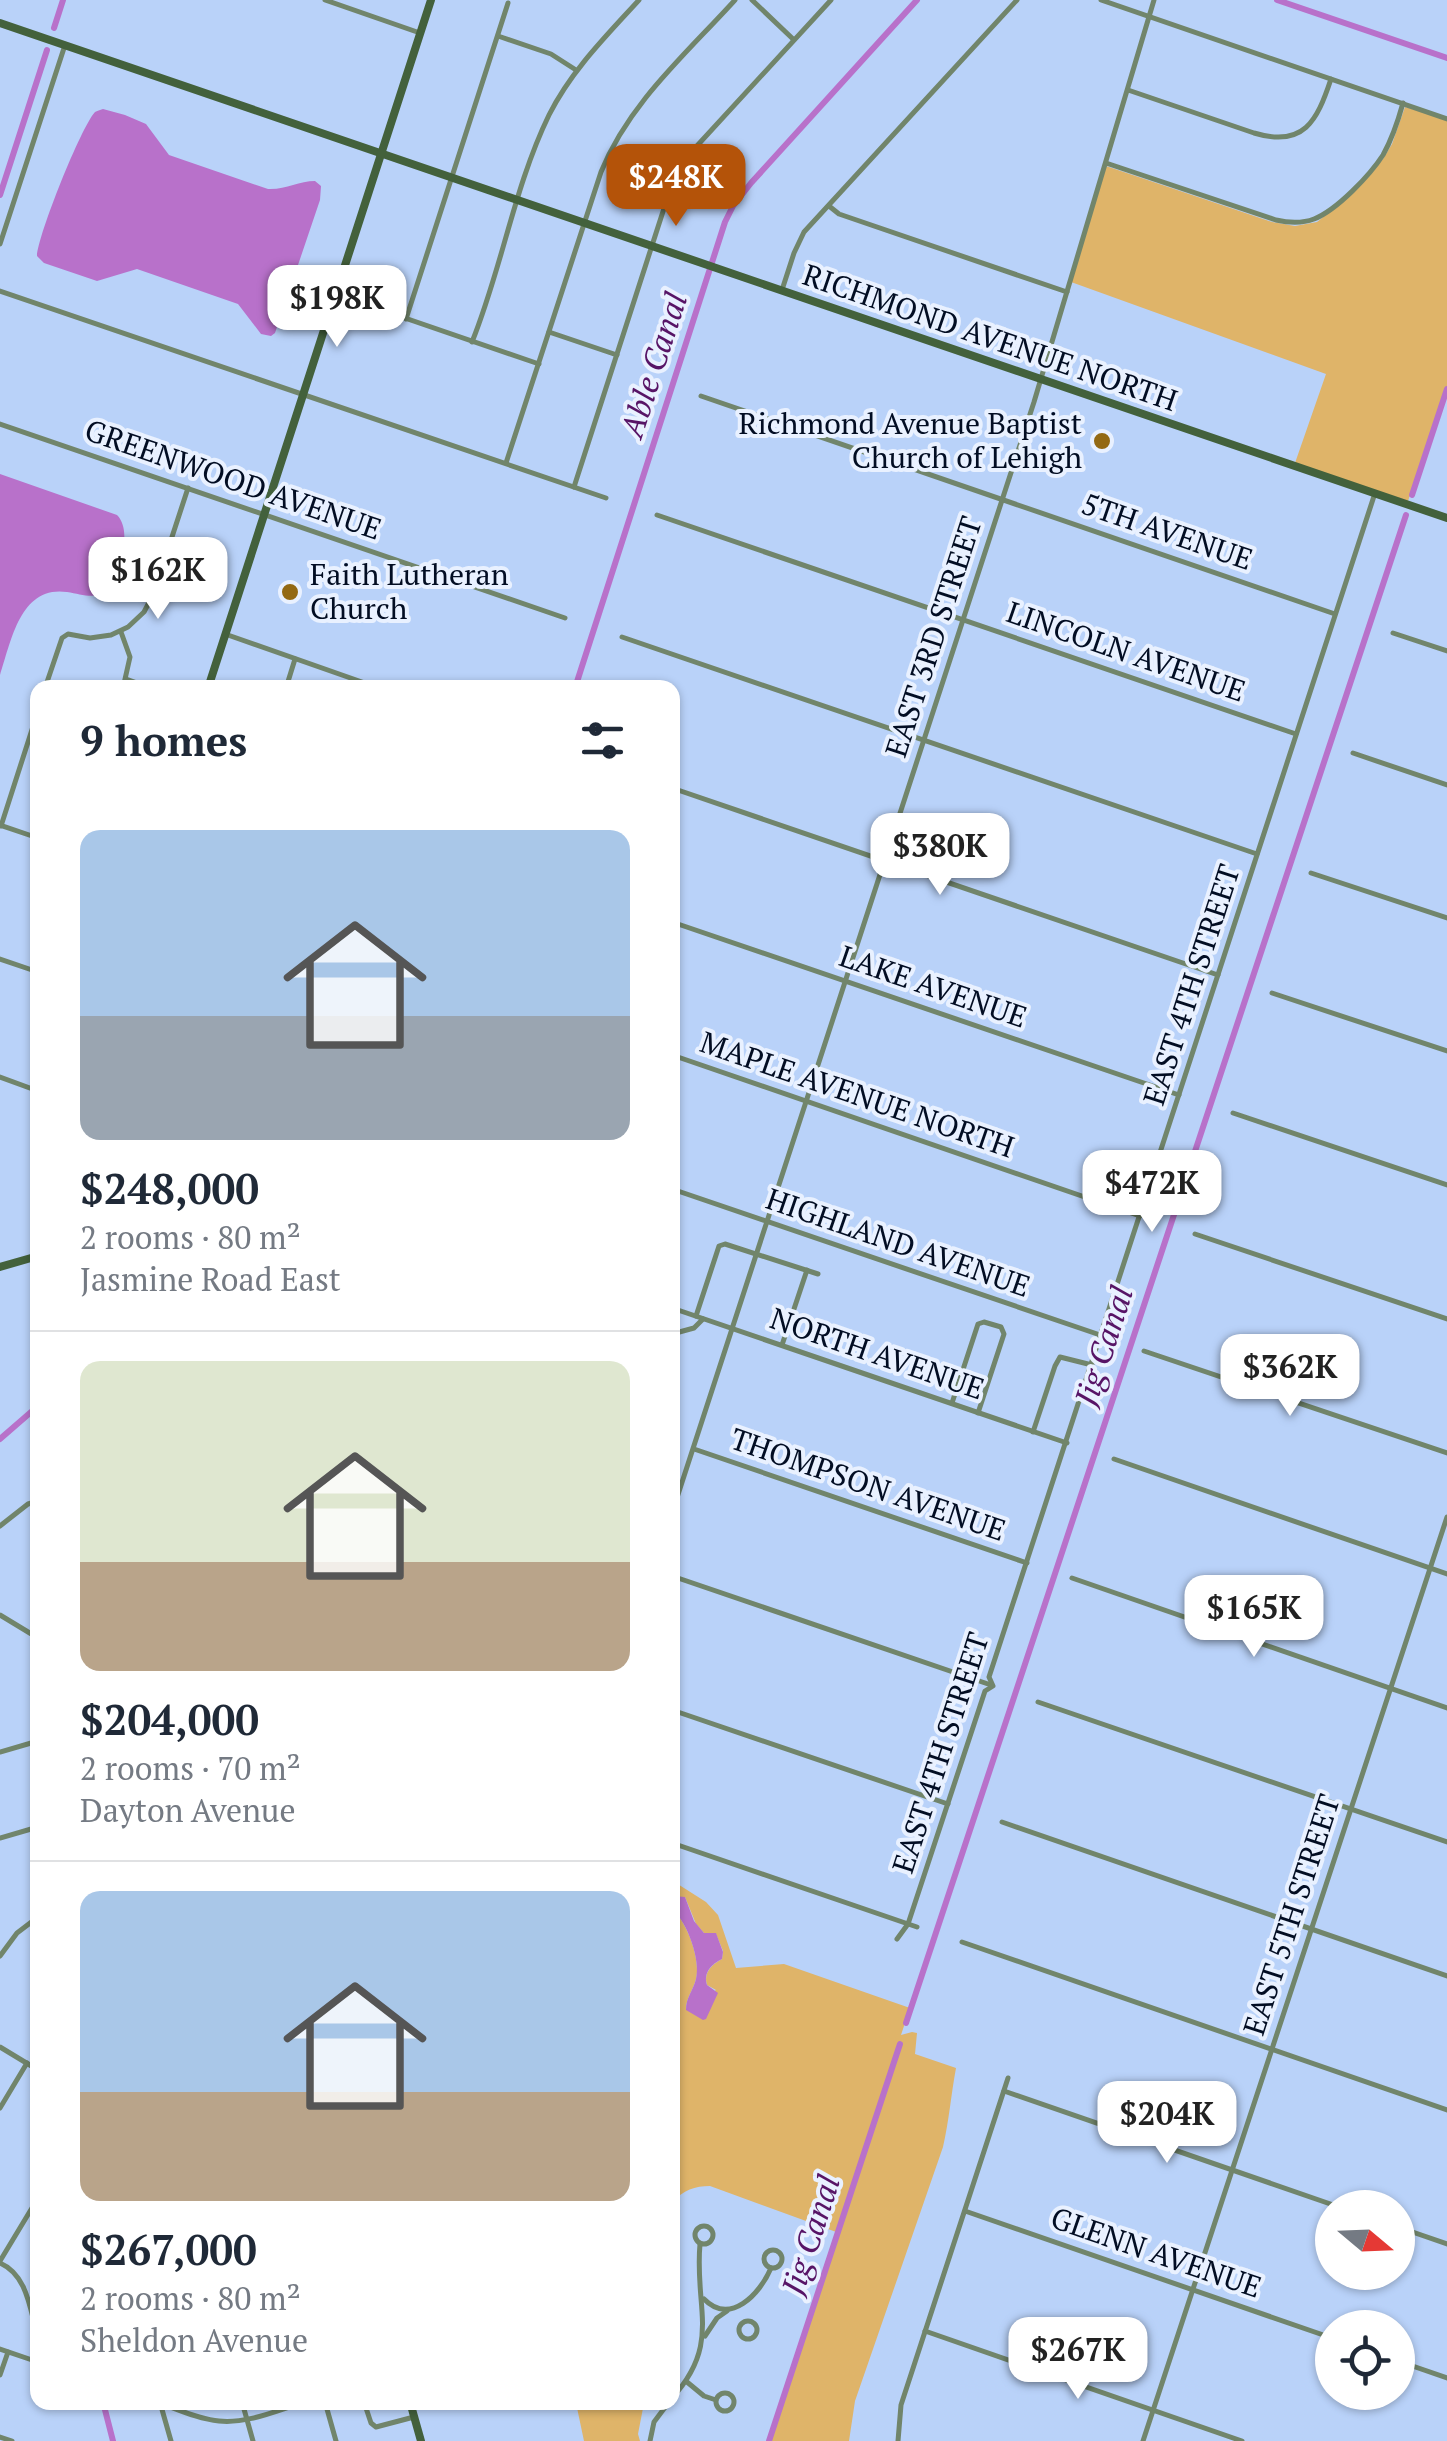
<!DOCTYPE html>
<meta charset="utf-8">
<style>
body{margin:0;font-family:"PT Serif",serif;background:#f6f6f7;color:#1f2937;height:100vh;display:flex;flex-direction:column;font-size:38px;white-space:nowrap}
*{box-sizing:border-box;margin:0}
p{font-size:32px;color:#747a83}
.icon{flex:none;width:55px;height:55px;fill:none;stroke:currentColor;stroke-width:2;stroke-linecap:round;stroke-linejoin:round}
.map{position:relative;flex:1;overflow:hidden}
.panel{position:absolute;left:30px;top:680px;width:650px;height:1730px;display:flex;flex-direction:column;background:#fff;border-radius:20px;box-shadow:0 2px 8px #0004}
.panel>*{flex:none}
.needle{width:65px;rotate:109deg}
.buttons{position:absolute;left:1315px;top:2190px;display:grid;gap:20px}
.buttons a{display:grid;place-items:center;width:100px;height:100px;border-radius:50%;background:#fff;box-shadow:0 2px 8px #0004;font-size:50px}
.price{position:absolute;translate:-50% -85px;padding:0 22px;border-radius:20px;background:#fff;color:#222;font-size:32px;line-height:65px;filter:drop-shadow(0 2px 5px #0008)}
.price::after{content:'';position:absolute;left:50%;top:60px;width:30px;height:22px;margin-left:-15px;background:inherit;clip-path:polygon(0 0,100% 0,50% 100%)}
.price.active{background:#b45309;color:#fff}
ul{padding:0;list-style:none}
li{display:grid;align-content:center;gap:20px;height:530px;padding:0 50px}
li+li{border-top:2px solid #e0e1e3}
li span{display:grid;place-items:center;height:310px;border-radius:20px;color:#555}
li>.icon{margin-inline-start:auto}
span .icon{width:180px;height:180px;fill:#fffc;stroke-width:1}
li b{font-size:42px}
h2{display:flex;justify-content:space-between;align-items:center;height:120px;padding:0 50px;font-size:42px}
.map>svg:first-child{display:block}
.green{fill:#dfb469}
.water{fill:#b871ca}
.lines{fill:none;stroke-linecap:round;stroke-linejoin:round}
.canal{stroke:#b871ca;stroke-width:6}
.street{stroke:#71856b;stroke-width:5}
.secondary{stroke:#43613c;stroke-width:8}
.poi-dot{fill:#936913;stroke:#e9f1ff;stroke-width:4}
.labels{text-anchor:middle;stroke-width:8;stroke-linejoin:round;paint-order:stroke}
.street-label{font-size:30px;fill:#020d23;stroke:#e9f1ff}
.poi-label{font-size:30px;fill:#020d23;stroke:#e9f1ff;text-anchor:end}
.water-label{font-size:32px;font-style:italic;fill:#571466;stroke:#e9f1ff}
</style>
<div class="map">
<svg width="1447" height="2441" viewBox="0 0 1447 2441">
<rect width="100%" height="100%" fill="#b9d2f9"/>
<g class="green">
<path d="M1405,107L1447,119V387L1408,501L1295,463L1326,374L1071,282L1106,166L1272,222L1295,226L1317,222L1353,193L1383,159L1392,144Z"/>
<path d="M673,1881L706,1902L718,1915L736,1968L784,1964L910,2008L901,2035L912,2032L917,2033L915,2054L956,2068C951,2095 949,2121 943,2147L855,2401L849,2441H768L839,2233L710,2186C695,2186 683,2190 673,2202V1910C687,1922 701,1960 696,1979C693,1991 686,1997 686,2010L716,1990L707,1985C703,1973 712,1964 722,1959L723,1951L716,1934L704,1933L696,1924L685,1897H673Z"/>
<path d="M576,2403H644L638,2434L640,2441H584Z"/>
</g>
<g class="water">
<path d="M103,109L125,115L146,124L169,155L268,189C285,190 299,181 315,181L321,186L320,200L275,333L271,336L261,334L238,304L137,269L97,281L44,263L37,256C38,235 81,127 95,112C97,111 100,110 103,109Z"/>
<path d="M0,474L117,515C134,532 118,576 105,593C91,599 81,594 67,592C20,585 11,642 0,675Z"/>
<path d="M673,1896L685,1897L694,1921L704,1933H716L723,1952L722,1959C712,1964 703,1972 707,1985L718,1993L706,2019L703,2020L686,2010C686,1997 693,1991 696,1979C701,1960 687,1922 673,1910Z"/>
</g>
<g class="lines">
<g class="canal">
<path d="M1277,0L1447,58"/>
<path d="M54,28L63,0"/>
<path d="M0,195L47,50"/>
<path d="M1412,495L1447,389"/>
<path d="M575,688L725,222L733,206L751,183L917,0"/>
<path d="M0,1439L38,1406"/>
<path d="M906,2023L1406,515"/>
<path d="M103,2402L113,2441"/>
<path d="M769,2441L900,2044"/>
</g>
<g class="street">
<path d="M325,0L420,33"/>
<path d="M752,0L793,39"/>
<path d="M1101,0L1447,119"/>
<path d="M498,36L551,54L576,70"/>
<path d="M1128,90L1254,133C1304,148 1317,121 1331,79"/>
<path d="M1106,163L1276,220C1289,223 1301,224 1314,219C1337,210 1370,175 1383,155C1392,139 1398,121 1403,103"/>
<path d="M829,206L839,214L1067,292"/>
<path d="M0,244L65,45"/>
<path d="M782,290L794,253L804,232L1017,0"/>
<path d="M0,291L606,498"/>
<path d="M335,294L539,364"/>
<path d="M406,319L508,3"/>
<path d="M549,332L617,355"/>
<path d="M472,342C502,268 514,187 549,115C571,71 606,36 639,0"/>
<path d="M701,396L1335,614"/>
<path d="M0,424L565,618"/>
<path d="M506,463L601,172C629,103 686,54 735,0"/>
<path d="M574,487L668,196L681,168L695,148L831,0"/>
<path d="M657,515L1296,734"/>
<path d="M121,632L130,657L123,688"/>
<path d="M1393,633L1447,651"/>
<path d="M225,634L379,688"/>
<path d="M622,637L1257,854"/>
<path d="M126,679L151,688"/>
<path d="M45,688L62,638L68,634L90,638L111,635L128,627L144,612L153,595L188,488"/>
<path d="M286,688L295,659"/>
<path d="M1353,753L1447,785"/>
<path d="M672,788L1218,975"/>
<path d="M0,825L38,838"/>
<path d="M1,826L38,711"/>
<path d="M1311,873L1447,918"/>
<path d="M672,922L1179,1095"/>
<path d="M0,959L38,972"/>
<path d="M1272,993L1447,1051"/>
<path d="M672,1055L1140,1216"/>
<path d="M0,1077L38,1091"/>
<path d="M1233,1113L1447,1185"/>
<path d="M672,1189L1109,1338"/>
<path d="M672,1217L677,1218"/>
<path d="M1195,1234L1447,1319"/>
<path d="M672,1308L1067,1443"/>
<path d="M696,1316L719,1246L725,1244L818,1274"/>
<path d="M672,1334L694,1328L703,1319"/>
<path d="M782,1345L807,1270"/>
<path d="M1144,1351L1447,1453"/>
<path d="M952,1403L978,1324L984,1322L1001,1327L1004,1334L978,1413"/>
<path d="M1033,1432L1055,1366L1060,1357L1092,1365"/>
<path d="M694,1449L1027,1563"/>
<path d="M1114,1459L1447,1574"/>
<path d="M672,1513L1034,402L1154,0"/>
<path d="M0,1526L28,1504L38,1501"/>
<path d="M672,1576L991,1685"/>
<path d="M1072,1578L1447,1708"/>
<path d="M0,1615L38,1638"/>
<path d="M1038,1702L1447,1842"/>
<path d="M672,1710L948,1804"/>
<path d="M0,1752L38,1741"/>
<path d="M1002,1822L1447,1976"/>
<path d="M0,1838L38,1827"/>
<path d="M672,1843L917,1927"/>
<path d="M897,1939L908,1924L985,1691L993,1686L989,1677L1375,493"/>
<path d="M962,1942L1447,2110"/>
<path d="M0,1956L17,1933L38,1917"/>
<path d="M0,2047L38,2070"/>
<path d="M1004,2091L1342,2208"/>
<path d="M0,2108L27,2063"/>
<path d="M965,2211L1332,2338"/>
<circle cx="704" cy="2235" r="9"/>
<path d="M1398,2227L1447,2244"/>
<circle cx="773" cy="2259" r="9"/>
<path d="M0,2261L38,2198"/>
<path d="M0,2263C28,2275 30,2311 38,2337"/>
<path d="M704,2299C730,2326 760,2294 771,2268"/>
<circle cx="748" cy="2330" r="9"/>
<path d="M925,2331L1242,2441"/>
<path d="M705,2336L717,2318L727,2311"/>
<path d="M0,2349L38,2362"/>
<path d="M1398,2361L1447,2378"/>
<path d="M0,2375L8,2352"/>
<path d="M687,2382L704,2396L716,2400"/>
<circle cx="725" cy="2402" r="9"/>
<path d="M672,2398C722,2343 694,2308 700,2244"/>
<path d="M157,2402C177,2409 198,2419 219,2421C248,2424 277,2410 305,2402"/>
<path d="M242,2402L253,2441"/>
<path d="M325,2402L336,2441"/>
<path d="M364,2402L371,2423L376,2427L414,2417"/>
<path d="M161,2406L171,2441"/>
<path d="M0,2437L12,2441"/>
<path d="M650,2441L654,2422L669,2402"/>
<path d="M898,2441L901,2405L1008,2078"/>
<path d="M1143,2441L1447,1517"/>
</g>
<g class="secondary">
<path d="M0,23L1447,518"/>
<path d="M208,688L431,0"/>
<path d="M0,1267L38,1256"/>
<path d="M410,2402L421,2441"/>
</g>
</g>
<g class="poi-dot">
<circle cx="1102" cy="441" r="10"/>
<circle cx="290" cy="592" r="10"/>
</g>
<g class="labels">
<g class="street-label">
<text transform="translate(990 338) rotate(19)" y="10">RICHMOND AVENUE NORTH</text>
<text transform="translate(233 480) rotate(19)" y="10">GREENWOOD AVENUE</text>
<text transform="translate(1167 532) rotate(19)" y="10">5TH AVENUE</text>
<text transform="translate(934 637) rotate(-72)" y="10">EAST 3RD STREET</text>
<text transform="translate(1126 652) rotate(19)" y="10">LINCOLN AVENUE</text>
<text transform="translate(1192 985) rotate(-72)" y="10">EAST 4TH STREET</text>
<text transform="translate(933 987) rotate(19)" y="10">LAKE AVENUE</text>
<text transform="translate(857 1095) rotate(19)" y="10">MAPLE AVENUE NORTH</text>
<text transform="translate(898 1243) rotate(19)" y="10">HIGHLAND AVENUE</text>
<text transform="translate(877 1354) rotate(19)" y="10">NORTH AVENUE</text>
<text transform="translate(868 1485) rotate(19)" y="10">THOMPSON AVENUE</text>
<text transform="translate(941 1753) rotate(-72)" y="10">EAST 4TH STREET</text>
<text transform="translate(1292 1915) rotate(-72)" y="10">EAST 5TH STREET</text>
<text transform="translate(1156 2253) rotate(19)" y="10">GLENN AVENUE</text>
</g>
<g class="poi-label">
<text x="1082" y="434">Richmond Avenue Baptist<tspan x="1082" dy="34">Church of Lehigh</tspan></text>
<text x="310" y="585" text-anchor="start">Faith Lutheran<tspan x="310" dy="34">Church</tspan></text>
</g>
<g class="water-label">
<text transform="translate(654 365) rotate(-72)" y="11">Able Canal</text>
<text transform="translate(1104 1346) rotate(-72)" y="11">Jig Canal</text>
<text transform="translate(811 2235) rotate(-72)" y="11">Jig Canal</text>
</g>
</g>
</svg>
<div class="buttons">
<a><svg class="needle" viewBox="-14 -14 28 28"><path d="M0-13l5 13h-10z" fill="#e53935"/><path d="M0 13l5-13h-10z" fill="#747a83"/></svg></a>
<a><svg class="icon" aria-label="locate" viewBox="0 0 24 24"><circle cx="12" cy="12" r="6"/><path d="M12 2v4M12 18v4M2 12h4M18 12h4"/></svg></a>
</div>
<b class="price active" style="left:676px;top:229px">$248K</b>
<b class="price" style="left:337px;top:350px">$198K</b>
<b class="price" style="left:158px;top:622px">$162K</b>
<b class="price" style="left:940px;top:898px">$380K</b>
<b class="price" style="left:1152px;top:1235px">$472K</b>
<b class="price" style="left:1290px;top:1419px">$362K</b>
<b class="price" style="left:1254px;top:1660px">$165K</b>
<b class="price" style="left:1167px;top:2166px">$204K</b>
<b class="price" style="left:1078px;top:2402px">$267K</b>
<section class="panel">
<h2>9 homes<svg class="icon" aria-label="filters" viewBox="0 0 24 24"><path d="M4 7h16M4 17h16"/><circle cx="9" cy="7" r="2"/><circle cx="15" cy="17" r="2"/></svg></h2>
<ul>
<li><span style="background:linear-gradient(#a9c7e8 60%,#9aa5b1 0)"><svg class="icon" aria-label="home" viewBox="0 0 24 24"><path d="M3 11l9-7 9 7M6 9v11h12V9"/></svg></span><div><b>$248,000</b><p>2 rooms · 80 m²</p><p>Jasmine Road East</p></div></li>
<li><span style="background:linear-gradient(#dfe7d0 65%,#b9a48a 0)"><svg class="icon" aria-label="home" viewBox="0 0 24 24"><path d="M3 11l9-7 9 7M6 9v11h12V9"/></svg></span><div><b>$204,000</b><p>2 rooms · 70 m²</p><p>Dayton Avenue</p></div></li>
<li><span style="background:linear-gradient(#a9c7e8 65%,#b9a48a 0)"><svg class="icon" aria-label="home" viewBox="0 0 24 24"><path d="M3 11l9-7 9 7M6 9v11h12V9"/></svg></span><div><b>$267,000</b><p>2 rooms · 80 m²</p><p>Sheldon Avenue</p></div></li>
</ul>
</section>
</div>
